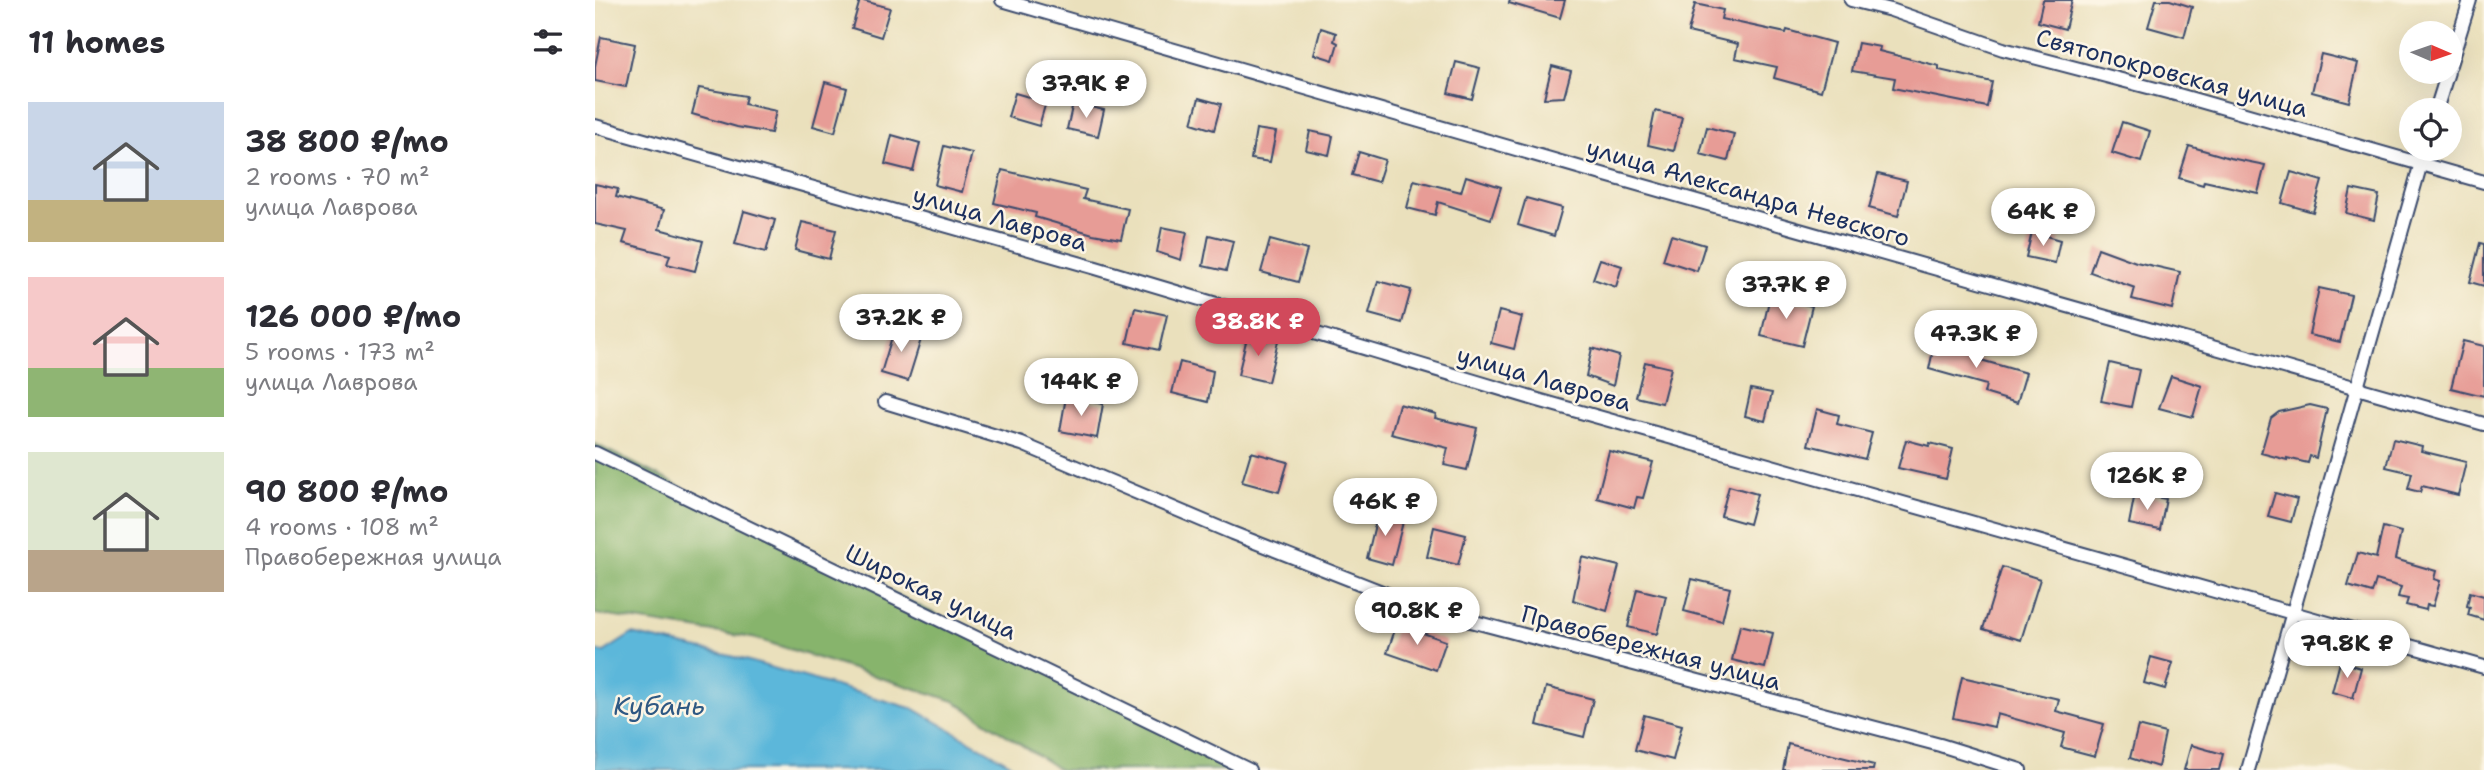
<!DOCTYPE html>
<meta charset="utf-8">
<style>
body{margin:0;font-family:"Shantell Sans",sans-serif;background:#f2f2f3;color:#2b2b33;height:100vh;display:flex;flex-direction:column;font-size:26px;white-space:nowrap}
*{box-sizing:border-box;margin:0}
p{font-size:23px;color:#7c7c81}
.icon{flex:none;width:38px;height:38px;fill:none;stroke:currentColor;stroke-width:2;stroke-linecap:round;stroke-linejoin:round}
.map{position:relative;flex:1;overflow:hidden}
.panel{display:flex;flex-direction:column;background:#fff;width:595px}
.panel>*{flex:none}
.needle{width:46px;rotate:92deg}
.controls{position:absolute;left:1804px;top:21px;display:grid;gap:14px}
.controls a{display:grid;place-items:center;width:63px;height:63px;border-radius:50%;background:#fff;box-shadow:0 7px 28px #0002;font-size:35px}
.price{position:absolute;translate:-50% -60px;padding:0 16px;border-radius:24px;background:#fff;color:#222;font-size:23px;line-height:46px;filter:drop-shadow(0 2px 4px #0008)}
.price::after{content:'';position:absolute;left:50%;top:42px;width:21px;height:16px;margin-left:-10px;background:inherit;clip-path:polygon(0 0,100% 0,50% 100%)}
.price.on{background:#d1495b;color:#fff}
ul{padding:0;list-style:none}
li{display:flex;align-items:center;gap:21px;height:175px;padding:0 28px}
li span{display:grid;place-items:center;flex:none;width:196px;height:140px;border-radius:0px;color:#555}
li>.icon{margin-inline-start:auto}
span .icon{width:84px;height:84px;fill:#fffc;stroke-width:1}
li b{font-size:30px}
h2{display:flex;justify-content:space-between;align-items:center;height:84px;padding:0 28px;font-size:30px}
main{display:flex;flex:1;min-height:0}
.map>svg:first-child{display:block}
.forest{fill:#87b46c;stroke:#517265;stroke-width:2}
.water{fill:#5cb7da;stroke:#3c739c;stroke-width:2}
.building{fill:#e79c96}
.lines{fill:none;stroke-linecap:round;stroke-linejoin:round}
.street-casing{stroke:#3a4a6c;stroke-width:16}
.street{stroke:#fff;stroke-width:12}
.labels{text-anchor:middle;stroke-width:5;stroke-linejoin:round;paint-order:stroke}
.street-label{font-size:24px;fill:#1b2f5e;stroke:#fcf5e5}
.water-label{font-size:26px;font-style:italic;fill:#2e5883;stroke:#fcf5e5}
</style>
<main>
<section class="panel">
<h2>11 homes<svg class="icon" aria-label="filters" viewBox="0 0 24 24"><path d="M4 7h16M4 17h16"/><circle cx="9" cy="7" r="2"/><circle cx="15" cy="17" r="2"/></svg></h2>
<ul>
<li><span style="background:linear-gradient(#c9d6e8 70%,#c2b280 0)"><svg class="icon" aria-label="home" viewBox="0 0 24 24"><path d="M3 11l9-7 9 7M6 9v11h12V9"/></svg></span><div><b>38 800 ₽/mo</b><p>2 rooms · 70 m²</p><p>улица Лаврова</p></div></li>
<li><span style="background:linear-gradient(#f6c9c9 65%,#8fb573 0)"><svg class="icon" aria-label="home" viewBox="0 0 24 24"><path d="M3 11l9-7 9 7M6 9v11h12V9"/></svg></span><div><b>126 000 ₽/mo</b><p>5 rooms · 173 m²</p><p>улица Лаврова</p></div></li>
<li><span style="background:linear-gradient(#dfe7d0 70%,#b9a48a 0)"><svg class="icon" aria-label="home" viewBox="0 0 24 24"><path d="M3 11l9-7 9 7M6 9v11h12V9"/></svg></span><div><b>90 800 ₽/mo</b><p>4 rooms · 108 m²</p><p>Правобережная улица</p></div></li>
</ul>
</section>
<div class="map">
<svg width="1889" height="770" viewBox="0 0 1889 770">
<rect width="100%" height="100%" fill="#fcf5e5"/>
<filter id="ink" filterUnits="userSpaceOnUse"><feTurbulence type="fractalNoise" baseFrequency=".0143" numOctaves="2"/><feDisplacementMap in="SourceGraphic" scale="14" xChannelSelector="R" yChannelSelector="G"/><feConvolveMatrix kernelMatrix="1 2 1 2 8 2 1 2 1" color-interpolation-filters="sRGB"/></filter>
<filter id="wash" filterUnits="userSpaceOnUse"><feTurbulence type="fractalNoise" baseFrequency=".00686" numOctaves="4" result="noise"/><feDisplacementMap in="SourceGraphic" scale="28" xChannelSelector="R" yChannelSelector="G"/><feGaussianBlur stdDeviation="1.57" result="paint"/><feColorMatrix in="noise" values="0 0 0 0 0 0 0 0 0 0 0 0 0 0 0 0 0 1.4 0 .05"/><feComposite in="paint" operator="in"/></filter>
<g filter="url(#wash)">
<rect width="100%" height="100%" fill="#eae0bc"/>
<path class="forest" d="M0,444L653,770H465L359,701L159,638L0,614Z"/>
<path class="water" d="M37,634L140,657L319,709L426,770H0V651L9,652Z"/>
<g id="blocks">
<g class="building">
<path d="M265,0L295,8L286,37L257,28Z"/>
<path d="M915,0H970L965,18L914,3Z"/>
<path d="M1448,0H1477L1470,29L1443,22Z"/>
<path d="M1561,0H1575L1597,7L1589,37L1553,27Z"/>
<path d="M1100,4L1128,10L1126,19L1191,33L1192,30L1239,43L1226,91L1179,78L1182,67L1140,58L1143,44L1093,32Z"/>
<path d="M726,28L741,33L739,41L743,43L738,60L719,54Z"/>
<path d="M6,37L40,44L31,87L0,81V66Z"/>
<path d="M1263,43L1285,47L1284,51L1344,66V70L1397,82L1392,107L1298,88L1300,78L1257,71Z"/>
<path d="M1726,54L1763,63L1754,102L1717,92Z"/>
<path d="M861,62L885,68L877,99L853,93Z"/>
<path d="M957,66L976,71L969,97L949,98Z"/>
<path d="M230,82L252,88L240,132L218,126Z"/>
<path d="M104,88L151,96L149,104L181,111L176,133L142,127L97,114Z"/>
<path d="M420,93L451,102L444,126L413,117Z"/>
<path d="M604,98L626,104L619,130L597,123Z"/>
<path d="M478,103L509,110L503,136L472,129Z"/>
<path d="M1060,111L1087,117L1079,151L1053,145Z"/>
<path d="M1527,122L1555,131L1546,162L1517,153Z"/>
<path d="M1112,127L1139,134L1133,161L1105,154Z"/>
<path d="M661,129L681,132L675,162L656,159Z"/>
<path d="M715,131L738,136L734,155L711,150Z"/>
<path d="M297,135L325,143L318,171L290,164Z"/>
<path d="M349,146L377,153L367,192L340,185Z"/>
<path d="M1594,146L1635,158L1670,165L1663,193L1609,181L1608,185L1584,178Z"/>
<path d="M764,152L790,160L783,182L757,175Z"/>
<path d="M407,170L491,190L488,199L533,209L526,239L498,234L440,217L441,213L399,203Z"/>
<path d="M1696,172L1727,181L1718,212L1687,203Z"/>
<path d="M1283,174L1312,181L1303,216L1274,208Z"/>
<path d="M871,176L906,187L896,219L843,202L840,215L812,208L819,180L866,192Z"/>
<path d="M0,184L23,189L21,197L69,210L64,229L108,241L100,271L72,264L75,255L28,243L32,231L0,224Z"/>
<path d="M1756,189L1784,195L1779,220L1751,213Z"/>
<path d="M931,198L967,208L959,236L923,225Z"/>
<path d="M149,211L180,220L171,252L140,244Z"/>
<path d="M207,222L241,230L234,259L200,250Z"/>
<path d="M567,227L592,232L586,260L562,252Z"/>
<path d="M1437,232L1465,240L1460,263L1431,257Z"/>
<path d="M614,235L638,241L631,271L608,266Z"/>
<path d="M1076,235L1110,245L1102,271L1068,260Z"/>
<path d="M675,240L712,250L703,282L666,272Z"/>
<path d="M1885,243L1889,244V286L1875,282Z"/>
<path d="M1503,248L1541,262L1585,272L1577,309L1537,299L1540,288L1495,272Z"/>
<path d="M1005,259L1027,266L1021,287L998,279Z"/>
<path d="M783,281L816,290L807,323L774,314Z"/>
<path d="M1724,288L1756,295L1745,342L1714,335Z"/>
<path d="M1175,296L1217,306L1207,346L1166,336Z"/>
<path d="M540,308L572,315L564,350L532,343Z"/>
<path d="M904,311L927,317L919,349L896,343Z"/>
<path d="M300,327L327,336L313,381L286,373Z"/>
<path d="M653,333L683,341L673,382L643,375Z"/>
<path d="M1341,337L1382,348L1379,358L1431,373L1422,403L1389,393L1391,385L1334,369Z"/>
<path d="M1868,341L1889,346V396L1856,388Z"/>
<path d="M997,348L1024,356L1018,386L991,376Z"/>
<path d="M585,362L618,371L613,402L577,393Z"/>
<path d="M1050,362L1076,368L1067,403L1041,397Z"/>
<path d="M1515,363L1544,370L1536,407L1506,401Z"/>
<path d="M1576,376L1607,386L1598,417L1564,408Z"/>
<path d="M1156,389L1177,393L1170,421L1150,416Z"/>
<path d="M471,397L508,404L502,438L465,431Z"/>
<path d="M804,404L841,414L840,418L882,428L872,470L849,465L853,448L796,434Z"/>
<path d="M1715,405L1732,409L1721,458L1715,456L1713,463L1692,458V460L1666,453L1676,418L1684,412Z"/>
<path d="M1222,409L1244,415L1242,424L1277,433L1270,459L1213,445Z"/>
<path d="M1798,439L1827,446L1826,451L1871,462L1863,495L1827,486L1825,492L1813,489L1817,473L1791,467Z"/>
<path d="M1311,440L1334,446L1335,443L1358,449L1351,479L1303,468Z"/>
<path d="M1014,451L1058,462L1048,498L1042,497L1039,508L1002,498Z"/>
<path d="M656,452L693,462L684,492L647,482Z"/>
<path d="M1134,486L1162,494L1154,524L1126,516Z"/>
<path d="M1540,493L1571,499L1565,530L1534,524Z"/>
<path d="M1680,493L1702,499L1696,522L1673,516Z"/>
<path d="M783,512L809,518L797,565L772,558Z"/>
<path d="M839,527L871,535L863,565L832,557Z"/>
<path d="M1788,527L1806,532L1800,559L1841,571L1839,579L1845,581L1838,606L1832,605L1831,610L1811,605L1813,599L1803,597L1806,587L1781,580L1777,593L1753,586L1763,553L1781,558Z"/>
<path d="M987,557L1024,566L1012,611L978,600Z"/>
<path d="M1407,567L1445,579L1426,640L1388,629Z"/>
<path d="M1097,579L1135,588L1127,621L1089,611Z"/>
<path d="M1042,589L1071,596L1062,634L1033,627Z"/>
<path d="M1875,592L1889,596V620L1873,615L1875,607L1872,606Z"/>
<path d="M802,624L851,641L841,670L792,653Z"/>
<path d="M1145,625L1178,633L1170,668L1137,660Z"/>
<path d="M1556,657L1578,663L1570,689L1549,683Z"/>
<path d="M1745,662L1766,668L1758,698L1737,692Z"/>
<path d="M1367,677L1464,699L1461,711L1509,724L1500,756L1466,747L1470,733L1402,714L1399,727L1358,718Z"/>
<path d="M951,687L998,699L989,737L942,725Z"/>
<path d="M1049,715L1087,725L1078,760L1040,750Z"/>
<path d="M1543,726L1570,733L1563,767L1535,758Z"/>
<path d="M1193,744L1279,765L1278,770H1188Z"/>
<path d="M1596,745L1628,754L1624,770H1589Z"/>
</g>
</g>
</g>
<g filter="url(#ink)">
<use href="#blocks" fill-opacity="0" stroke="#3a4a6c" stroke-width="2"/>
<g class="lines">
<defs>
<g id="street">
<path d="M407,0L1007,174L1889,424"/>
<path d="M1256,0L1296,10L1408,49L1580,94L1889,182"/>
<path d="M1855,65L1875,0"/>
<path d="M1841,110L1853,72"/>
<path d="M0,126L501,268L943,400L1889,667"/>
<path d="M290,402L427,444L637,533L853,618L876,621L1345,745L1425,770"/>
<path d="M0,453L654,770"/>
<path d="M1653,770L1830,149"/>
</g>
</defs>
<use href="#street" class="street-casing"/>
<use href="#street" class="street"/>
</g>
</g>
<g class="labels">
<g class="street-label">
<text transform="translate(1577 73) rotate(15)" y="8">Святопокровская улица</text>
<text transform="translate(1153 193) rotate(16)" y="8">улица Александра Невского</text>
<text transform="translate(405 219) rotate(16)" y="8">улица Лаврова</text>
<text transform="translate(949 379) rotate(16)" y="8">улица Лаврова</text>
<text transform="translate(336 592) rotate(26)" y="8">Широкая улица</text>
<text transform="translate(1056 648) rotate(15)" y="8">Правобережная улица</text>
</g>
<g class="water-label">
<text x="64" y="715">Кубань</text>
</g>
</g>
</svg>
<div class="controls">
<a><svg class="needle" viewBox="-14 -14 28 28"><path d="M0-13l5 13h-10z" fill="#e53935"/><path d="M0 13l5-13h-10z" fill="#7c7c81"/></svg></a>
<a><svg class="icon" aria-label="locate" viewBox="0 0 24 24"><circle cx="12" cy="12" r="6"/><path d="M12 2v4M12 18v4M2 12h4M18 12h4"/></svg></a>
</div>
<b class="price" style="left:491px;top:120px">37.9K ₽</b>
<b class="price" style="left:1448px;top:248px">64K ₽</b>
<b class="price" style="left:1191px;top:321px">37.7K ₽</b>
<b class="price" style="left:306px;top:354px">37.2K ₽</b>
<b class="price on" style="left:663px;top:358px">38.8K ₽</b>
<b class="price" style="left:1381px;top:370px">47.3K ₽</b>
<b class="price" style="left:486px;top:418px">144K ₽</b>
<b class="price" style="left:1552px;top:512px">126K ₽</b>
<b class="price" style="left:790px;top:538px">46K ₽</b>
<b class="price" style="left:822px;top:647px">90.8K ₽</b>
<b class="price" style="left:1752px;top:680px">79.8K ₽</b>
</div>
</main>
